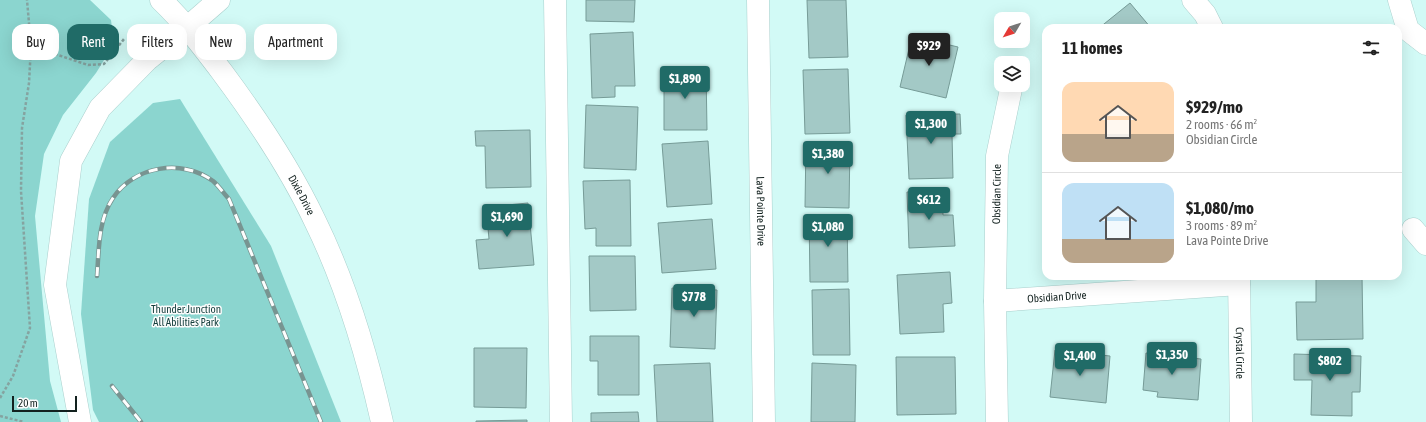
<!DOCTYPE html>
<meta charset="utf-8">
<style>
body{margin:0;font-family:"Asap Condensed",sans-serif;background:#f2f2f2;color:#222;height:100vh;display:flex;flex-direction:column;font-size:15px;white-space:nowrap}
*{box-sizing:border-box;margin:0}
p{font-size:13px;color:#767676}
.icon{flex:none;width:22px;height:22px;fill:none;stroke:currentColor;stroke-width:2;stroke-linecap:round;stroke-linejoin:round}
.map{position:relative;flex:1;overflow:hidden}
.panel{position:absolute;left:1042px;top:24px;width:360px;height:256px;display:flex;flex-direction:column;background:#fff;border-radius:12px;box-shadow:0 4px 16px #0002}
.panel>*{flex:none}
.hud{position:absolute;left:12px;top:24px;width:380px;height:36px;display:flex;gap:8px}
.needle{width:26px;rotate:231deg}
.buttons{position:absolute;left:994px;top:12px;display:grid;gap:8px}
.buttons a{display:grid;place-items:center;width:36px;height:36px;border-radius:8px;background:#fff;box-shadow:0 4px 16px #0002;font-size:20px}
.scale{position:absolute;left:12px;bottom:10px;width:65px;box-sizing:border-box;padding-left:4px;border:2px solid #12211f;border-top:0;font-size:11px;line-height:14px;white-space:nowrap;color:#12211f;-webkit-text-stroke:3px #fdfdfd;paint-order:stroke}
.price{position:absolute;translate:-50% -34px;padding:0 9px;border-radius:4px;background:#206b67;color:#fff;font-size:13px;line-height:26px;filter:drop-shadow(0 1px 2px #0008)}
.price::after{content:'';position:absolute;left:50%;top:24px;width:12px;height:9px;margin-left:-6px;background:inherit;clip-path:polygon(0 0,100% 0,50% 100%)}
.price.active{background:#222;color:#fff}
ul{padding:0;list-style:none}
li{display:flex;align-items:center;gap:12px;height:100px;padding:0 20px}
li+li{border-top:1px solid #e0e0e0}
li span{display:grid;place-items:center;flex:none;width:112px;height:80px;border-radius:12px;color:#555}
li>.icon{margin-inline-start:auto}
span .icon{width:48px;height:48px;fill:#fffc;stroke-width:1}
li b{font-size:17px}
h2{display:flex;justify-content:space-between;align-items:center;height:48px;padding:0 20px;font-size:17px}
.tag{padding:0 14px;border-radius:12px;background:#fff;box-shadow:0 4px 16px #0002;font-size:14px;line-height:36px}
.tag.active{background:#206b67;color:#fff}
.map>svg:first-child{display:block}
.green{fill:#8bd5cf}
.building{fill:#a3c9c6;stroke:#769b97}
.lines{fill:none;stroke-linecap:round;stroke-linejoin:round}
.minor-casing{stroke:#a9cfcc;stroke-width:23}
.tertiary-casing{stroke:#a9cfcc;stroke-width:23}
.primary-casing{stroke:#a9cfcc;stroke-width:23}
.path{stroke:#85a3a0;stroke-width:2.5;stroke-dasharray:3 2;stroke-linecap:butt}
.minor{stroke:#fff;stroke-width:22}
.tertiary{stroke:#fff;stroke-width:22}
.primary{stroke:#fff;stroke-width:22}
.rail-casing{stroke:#789491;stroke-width:4.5}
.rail{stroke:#fdfdfd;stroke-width:3;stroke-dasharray:9;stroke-linecap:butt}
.labels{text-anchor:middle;stroke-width:3;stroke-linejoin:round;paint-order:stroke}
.street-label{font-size:11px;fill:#12211f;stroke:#fdfdfd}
.park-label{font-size:11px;fill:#133e3c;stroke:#fdfdfd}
</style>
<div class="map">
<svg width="1426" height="422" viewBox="0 0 1426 422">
<rect width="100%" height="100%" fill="#d2faf6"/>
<g class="green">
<path d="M0,0H90L111,20L114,44L96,73L63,115L44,154L35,216L50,381L61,422H0Z"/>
<path d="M180,99L271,246L341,422H99L93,410L81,314L89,199L110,142L153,103Z"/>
</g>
<g class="building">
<path d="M586,0H635L634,22L586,21Z"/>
<path d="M807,0H846L848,57L809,58Z"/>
<path d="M1130,3L1151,28H1099Z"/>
<path d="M633,32L635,86H615V97L592,98L590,34Z"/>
<path d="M912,36L958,47L946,98L900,87Z"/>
<path d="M848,69L850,133L805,134L803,70Z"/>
<path d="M664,70H706L707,130H664Z"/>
<path d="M586,105L638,107L636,170L584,168Z"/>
<path d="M960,114L961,134H952L953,178L909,179L906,115Z"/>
<path d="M530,130L531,187L486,188L485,146H476L475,131Z"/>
<path d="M708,141L712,204L667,207L662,144Z"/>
<path d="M806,142L850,143L849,208L805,207Z"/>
<path d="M630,180L631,246H596V228L585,229L583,181Z"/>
<path d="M942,190L943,215H953L955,246L909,248L907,192Z"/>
<path d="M528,203L534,265L479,269L476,240L489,239L486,207Z"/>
<path d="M809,215H847L848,282H810Z"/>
<path d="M712,219L716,269L662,273L658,223Z"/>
<path d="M589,256H635L636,310L590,311Z"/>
<path d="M950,272L952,303L943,304L944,332L900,334L897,275Z"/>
<path d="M1316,276H1362L1363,339L1297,340L1296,302H1316Z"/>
<path d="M672,288L717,290L715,349L670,347Z"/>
<path d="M849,289L850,355H813L812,290Z"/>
<path d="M590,336H639V395H598V361H590Z"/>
<path d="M474,348H527L526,408L474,407Z"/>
<path d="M1055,350L1110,356L1106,403L1050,397Z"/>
<path d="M1146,353L1201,359L1198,400L1157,397L1158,392L1143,390Z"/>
<path d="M1294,354L1361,356L1360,392H1352V416L1311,415L1312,380H1294Z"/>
<path d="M896,357H955L956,414L897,415Z"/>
<path d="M710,363L713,422H657L654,365Z"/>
<path d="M812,363L856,365L855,422H811Z"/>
<path d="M638,412L639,422H591V413Z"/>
<path d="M527,420V422H476V421Z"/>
</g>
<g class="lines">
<defs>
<g id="minor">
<path d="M555,0L561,422"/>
<path id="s1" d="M758,0L764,422"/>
<path d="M1193,0L1205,14L1212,28"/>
<path d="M1399,0L1408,30L1426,44"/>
<path d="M1413,229L1426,244"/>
<path id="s2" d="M1239,276L1241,422"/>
<path id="s3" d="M995,301L1239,284"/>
<path d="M80,422L55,285L71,161L100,108L147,60L188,27"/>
<path id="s4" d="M997,422L995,301L997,156L1011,89"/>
</g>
<path id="tertiary" d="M188,27L219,0"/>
<g id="primary">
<path id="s5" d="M161,0C184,22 203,47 222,72C257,119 290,168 315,221C345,282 367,355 382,422"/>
</g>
</defs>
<use href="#minor" class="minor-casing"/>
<use href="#tertiary" class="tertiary-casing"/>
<use href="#primary" class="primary-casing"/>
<g class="path">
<path d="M31,46L88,65L104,64L124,39"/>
<path d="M0,398L13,376L30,328L21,191L22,128L29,83L31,46L27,0"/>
<path d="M0,416L24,422"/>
</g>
<use href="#minor" class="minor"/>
<use href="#tertiary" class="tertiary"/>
<use href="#primary" class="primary"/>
<defs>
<g id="rail">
<path d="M97,276C99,250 98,220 113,198C134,166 182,158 213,181C219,186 224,194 229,199L321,422"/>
<path d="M112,386L141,422"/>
</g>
</defs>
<use href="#rail" class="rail-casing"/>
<use href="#rail" class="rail"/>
</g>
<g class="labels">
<g class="street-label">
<text dy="4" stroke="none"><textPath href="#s4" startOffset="228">Obsidian Circle</textPath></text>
<text dy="4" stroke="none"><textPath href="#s5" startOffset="241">Dixie Drive</textPath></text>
<text dy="4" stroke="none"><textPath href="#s1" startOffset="211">Lava Pointe Drive</textPath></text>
<text dy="4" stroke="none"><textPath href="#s3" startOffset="62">Obsidian Drive</textPath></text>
<text dy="4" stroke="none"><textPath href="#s2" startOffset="77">Crystal Circle</textPath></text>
</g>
<g class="park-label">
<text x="186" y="313">Thunder Junction<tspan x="186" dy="13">All Abilities Park</tspan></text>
</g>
</g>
</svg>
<div class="buttons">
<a><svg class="needle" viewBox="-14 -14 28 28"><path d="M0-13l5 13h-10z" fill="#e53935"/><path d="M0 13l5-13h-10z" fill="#767676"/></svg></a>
<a><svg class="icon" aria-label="layers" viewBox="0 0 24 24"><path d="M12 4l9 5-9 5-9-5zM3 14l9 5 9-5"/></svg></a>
</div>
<div class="scale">20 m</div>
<b class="price active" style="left:929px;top:67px">$929</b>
<b class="price" style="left:685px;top:100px">$1,890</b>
<b class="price" style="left:931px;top:145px">$1,300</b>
<b class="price" style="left:828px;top:175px">$1,380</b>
<b class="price" style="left:929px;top:221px">$612</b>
<b class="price" style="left:507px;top:238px">$1,690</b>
<b class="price" style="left:828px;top:248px">$1,080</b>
<b class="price" style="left:694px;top:318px">$778</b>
<b class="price" style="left:1172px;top:376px">$1,350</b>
<b class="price" style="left:1080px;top:377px">$1,400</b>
<b class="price" style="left:1330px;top:382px">$802</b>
<div class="hud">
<a class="tag">Buy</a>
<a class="tag active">Rent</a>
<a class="tag">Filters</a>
<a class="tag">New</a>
<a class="tag">Apartment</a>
</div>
<section class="panel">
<h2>11 homes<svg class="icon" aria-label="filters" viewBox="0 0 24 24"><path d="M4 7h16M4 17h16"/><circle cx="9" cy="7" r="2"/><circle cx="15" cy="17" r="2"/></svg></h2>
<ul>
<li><span style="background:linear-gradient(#ffd9b3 65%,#b9a48a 0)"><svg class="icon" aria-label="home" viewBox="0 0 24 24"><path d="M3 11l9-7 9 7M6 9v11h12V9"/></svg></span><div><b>$929/mo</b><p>2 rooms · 66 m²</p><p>Obsidian Circle</p></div></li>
<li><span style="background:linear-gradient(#bfe0f5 70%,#b9a48a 0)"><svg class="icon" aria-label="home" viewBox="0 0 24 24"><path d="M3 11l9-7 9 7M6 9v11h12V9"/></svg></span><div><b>$1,080/mo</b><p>3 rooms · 89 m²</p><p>Lava Pointe Drive</p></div></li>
</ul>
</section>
</div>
